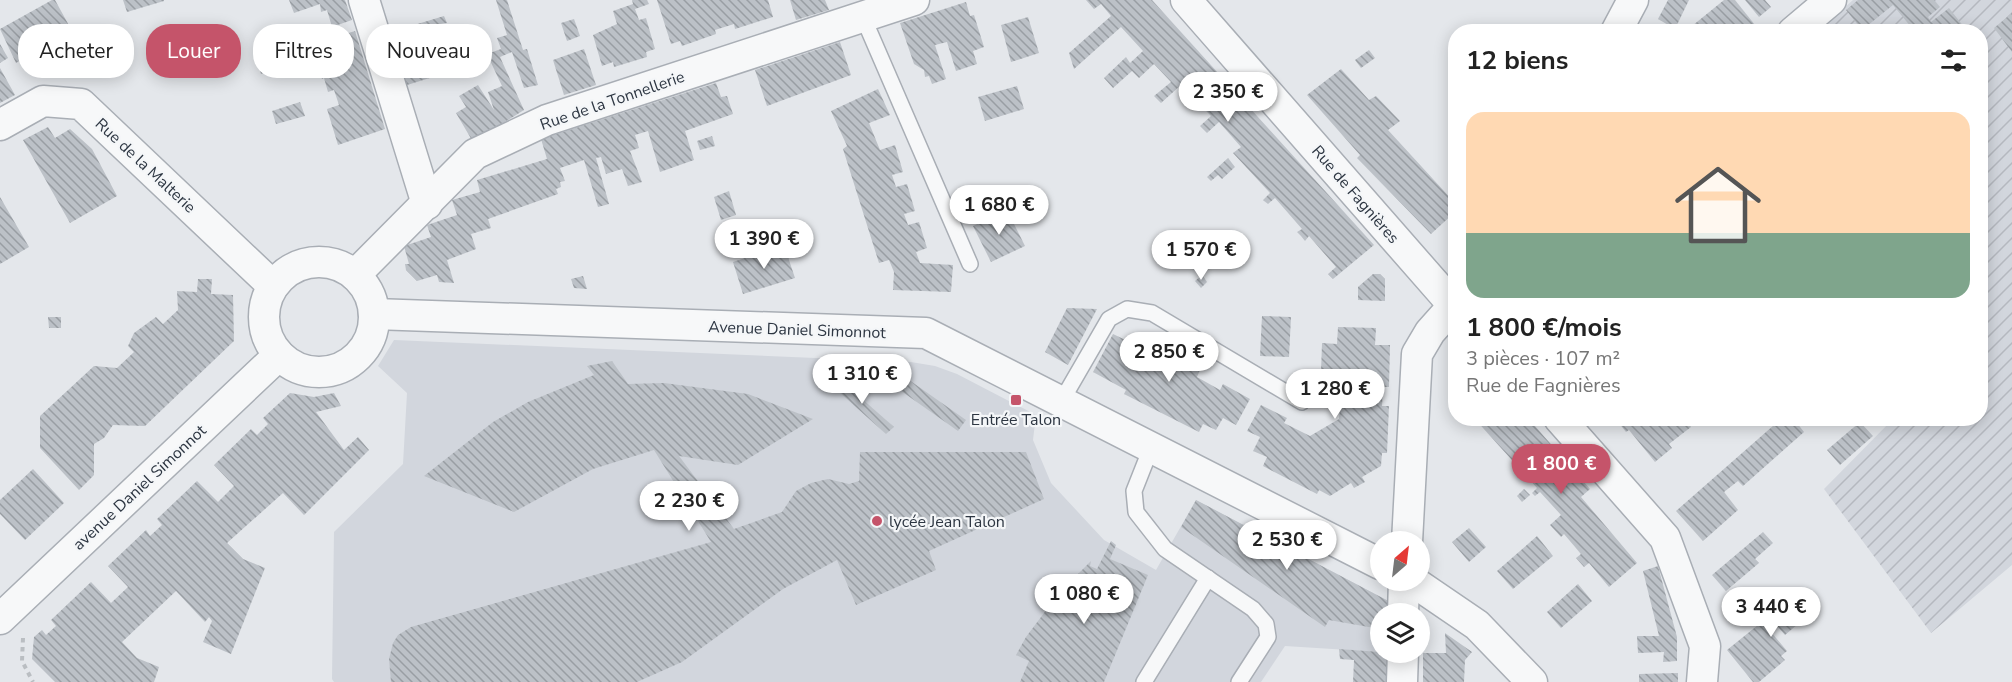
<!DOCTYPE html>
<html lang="fr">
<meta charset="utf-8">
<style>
body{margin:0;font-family:"Nunito Sans",sans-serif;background:#f2f2f2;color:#222;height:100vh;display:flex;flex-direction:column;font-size:22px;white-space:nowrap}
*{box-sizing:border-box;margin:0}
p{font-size:20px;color:#767676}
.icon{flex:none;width:33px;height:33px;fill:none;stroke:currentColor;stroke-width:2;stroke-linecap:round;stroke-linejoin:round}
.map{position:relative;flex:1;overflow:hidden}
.side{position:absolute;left:1448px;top:24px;width:540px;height:402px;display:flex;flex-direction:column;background:#fff;border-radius:24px;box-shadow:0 3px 15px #0003}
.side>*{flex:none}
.top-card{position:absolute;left:18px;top:24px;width:570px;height:54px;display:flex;gap:12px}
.needle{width:39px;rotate:28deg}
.fabs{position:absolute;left:1370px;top:531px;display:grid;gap:12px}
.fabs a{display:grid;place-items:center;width:60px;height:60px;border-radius:50%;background:#fff;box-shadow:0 3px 15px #0003;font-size:30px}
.price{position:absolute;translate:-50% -51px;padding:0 14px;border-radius:21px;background:#fff;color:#222;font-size:20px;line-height:39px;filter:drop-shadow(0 2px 3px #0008)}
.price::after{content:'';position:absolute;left:50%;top:36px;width:18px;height:14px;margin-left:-9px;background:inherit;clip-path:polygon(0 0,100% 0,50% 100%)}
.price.current{background:#c5546a;color:#fff}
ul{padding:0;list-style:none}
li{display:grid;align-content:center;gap:12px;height:318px;padding:0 18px}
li+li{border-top:2px solid #e0e0e0}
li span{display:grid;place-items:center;height:186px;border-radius:18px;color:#555}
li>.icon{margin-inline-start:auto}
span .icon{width:108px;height:108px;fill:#fffc;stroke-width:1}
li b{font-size:26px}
h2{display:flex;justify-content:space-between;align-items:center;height:72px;padding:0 18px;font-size:26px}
.pill{padding:0 21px;border-radius:24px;background:#fff;box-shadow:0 3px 15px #0003;font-size:21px;line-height:54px}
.pill.current{background:#c5546a;color:#fff}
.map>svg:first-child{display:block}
.built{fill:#d2d6dd}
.industrial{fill:url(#industrial-furrows)}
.building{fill:url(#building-back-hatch)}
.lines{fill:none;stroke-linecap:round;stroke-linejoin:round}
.lane-casing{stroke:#a9aeb5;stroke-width:18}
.street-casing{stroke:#a9aeb5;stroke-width:33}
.path{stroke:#babec2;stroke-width:4;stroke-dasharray:4.5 4.5;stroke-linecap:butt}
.lane{stroke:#f7f8f9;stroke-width:15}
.street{stroke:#f7f8f9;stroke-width:30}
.poi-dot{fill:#c5546a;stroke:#f4f6f8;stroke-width:2}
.labels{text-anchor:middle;stroke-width:4.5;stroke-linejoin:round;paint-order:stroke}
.street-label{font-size:16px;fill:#2d3642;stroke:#f4f6f8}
.poi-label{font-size:16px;fill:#2d3642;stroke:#f4f6f8}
</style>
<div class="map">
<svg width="2012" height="682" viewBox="0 0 2012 682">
<defs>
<pattern id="industrial-furrows" width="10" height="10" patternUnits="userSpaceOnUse" patternTransform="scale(1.5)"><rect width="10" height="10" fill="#d2d6dd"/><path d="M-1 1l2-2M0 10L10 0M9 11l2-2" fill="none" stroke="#b5b8bf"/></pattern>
<pattern id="building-back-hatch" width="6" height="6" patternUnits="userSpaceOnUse" patternTransform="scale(1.5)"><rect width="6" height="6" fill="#bcc1c7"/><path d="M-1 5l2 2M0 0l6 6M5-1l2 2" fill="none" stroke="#999ea3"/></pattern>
</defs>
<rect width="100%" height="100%" fill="#e4e7eb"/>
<path class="built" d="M394,340L911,362L935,366L957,374L1036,415L1033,440L1051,483L1104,540L1156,570L1196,500L1394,604L1380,614V652L1285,646L1261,682H334L332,679L334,532L403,464L407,393L378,366Z"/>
<path class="industrial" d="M1853,0H2012V565L1931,633L1824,489L1893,419L1980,418V32H1817Z"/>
<g class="building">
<path d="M52,0H55L72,31L57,40L70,64L45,78L31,54L16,63L0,29Z"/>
<path d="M123,0H164V1L127,12Z"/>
<path d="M289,0H345L352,20L332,27L327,10L321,12L320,4L294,13Z"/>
<path d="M496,0H507L523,50L527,49L538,85L524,88L512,52L500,57L524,110L473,142L456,113L466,107L459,96L478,85L494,110L488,92L502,86L487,54L501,49L497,38L507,35Z"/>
<path d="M632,0H647L649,4L635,9L639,20L646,18L655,49L646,52L647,57L614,67L613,62L602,66L593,35L617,24L613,11L633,4Z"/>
<path d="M657,0H768L773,17L735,29L734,24L715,30L716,34L682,46L680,41L671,44Z"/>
<path d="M790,0H825L829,10L796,20Z"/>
<path d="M1086,0H1152L1374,245L1333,279L1328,274L1336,267L1309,236L1305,241L1301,236L1297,232L1302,229L1275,198L1268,204L1263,200L1270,193L1233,153L1241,147L1219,122L1207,133L1200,126L1211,116L1181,85L1161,103L1154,96L1171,82L1154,64L1139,78L1132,71L1113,88L1104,78L1126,57L1130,63L1143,51L1121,27L1074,69L1069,53L1111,16L1101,4L1094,9Z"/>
<path d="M1668,0H1689L1675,29L1658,19Z"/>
<path d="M1724,0H1735L1755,25L1747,32H1696L1692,26Z"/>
<path d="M1745,0H1765L1771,7L1759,17Z"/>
<path d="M1858,0H1934L1940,7L1928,17L1931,22L1949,8L1968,32H1915L1893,5L1862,30L1846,10Z"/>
<path d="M966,2L970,16L974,15L984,47L973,51L977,64L956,71L947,42L935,45L946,79L932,84L929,76L925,77L924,70L914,64L900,23Z"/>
<path d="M2012,13V52L1994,28Z"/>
<path d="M444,16L447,23L440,24L447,46L420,55L416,44L407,47L401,29Z"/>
<path d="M1028,17L1039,53L1011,62L1001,25Z"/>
<path d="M574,19L580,36L567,41L561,23Z"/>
<path d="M310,28L315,44L282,54L285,64L261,74L257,61L266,59L262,47Z"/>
<path d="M355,31L385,129L338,145L327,109L339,105L334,90L328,92L324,78L322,79L319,66L323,65L316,43Z"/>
<path d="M469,31L479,63L467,66L457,34Z"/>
<path d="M840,42L851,75L767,106L755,70Z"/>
<path d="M0,44L8,58L0,63Z"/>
<path d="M584,49L596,85L564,95L553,60Z"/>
<path d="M1369,50L1375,58L1361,68L1355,60Z"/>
<path d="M428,63L433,77L407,85L403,71Z"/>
<path d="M0,68L15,95L0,103Z"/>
<path d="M1341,69L1369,100L1376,96L1400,121L1388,130L1455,203V212L1431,234L1357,158L1360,155L1307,95Z"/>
<path d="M716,83L721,97L727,96L733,114L685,131L694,160L660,172L648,131L635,135L639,148L630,151L642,182L628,186L622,169L606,174L601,157L596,158L609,204L598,207L584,160L560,168L565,181L560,182L561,187L556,189L558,194L488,219L491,228L471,234L476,249L447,260L454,283L439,282L437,275L417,281L406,270L405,264H409L404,246L431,237L427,225L457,215L452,200L480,192L477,180L547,159L541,139Z"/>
<path d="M1017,86L1024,109L985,121L978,97Z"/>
<path d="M878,89L890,115L869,123L880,150L895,145L903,172L892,175L896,187L907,184L915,211L904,214L908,225L919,222L927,248L916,252L920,263L953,265L951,292L893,290L894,272L889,260L879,263L843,149L847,146L831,111Z"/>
<path d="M300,102L305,116L276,124L272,111Z"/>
<path d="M48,127L55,138L70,129L92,149L117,196L70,223L23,140Z"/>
<path d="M712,136L715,146L700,150L697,141Z"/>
<path d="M1228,158L1235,167L1222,179L1218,175L1211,181L1207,177Z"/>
<path d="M729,191L736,215L721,220L714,197Z"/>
<path d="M0,197L29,247L0,264Z"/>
<path d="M1007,210L1025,246L991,262L973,226Z"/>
<path d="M784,245L795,278L743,294L733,262Z"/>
<path d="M1373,274H1380L1385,279V301L1358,300V287Z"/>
<path d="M1202,275L1207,282L1201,288L1195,281Z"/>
<path d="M583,276L587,289L574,288L571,279Z"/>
<path d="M198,279H212L211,294L233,295L234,341L145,426L113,425L104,438L94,444V475L79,490L40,448V416L94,366L117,368L134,352L128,346L134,333L156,317L163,324L178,310L177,291L197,292Z"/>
<path d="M1067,308L1097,309L1068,365L1045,352Z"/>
<path d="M1262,316L1291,317L1289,357L1260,356Z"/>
<path d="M48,317H61V328H49Z"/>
<path d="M1338,327L1376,328L1375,345H1390L1389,387H1383L1382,406H1389L1387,453H1382L1381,466L1362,477L1365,482L1354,488L1351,483L1330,496L1319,490L1317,494L1263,466L1267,457L1253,451L1260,437L1247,431L1261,405L1287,418L1284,423L1310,436L1339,419L1341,391H1325L1327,372H1321L1322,343L1337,344Z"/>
<path d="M1113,334L1138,346L1141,341L1150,346L1153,340L1176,352L1180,345L1194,352L1190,359L1202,365L1197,377L1220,390L1223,384L1250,399L1236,425L1223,418L1216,430L1203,424L1199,432L1124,394L1126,390L1093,372Z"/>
<path d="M612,361L628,384L664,383L748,394L813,419L738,465L679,456L734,529L782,512L796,491L811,483L828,479L849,484L859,481L860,452H1026L1044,499L929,551L936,570L856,605L837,560L783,589L682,662L637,682H391L389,659L393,643L398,635L411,627L711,542L654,450L593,469L514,512L424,476L493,422L528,402L594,375L587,366Z"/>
<path d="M902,375L966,420L958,431L894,386Z"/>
<path d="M836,376L894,427L886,434L829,383Z"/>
<path d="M290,393L314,397L334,393L341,406L316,412L344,450L358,437L369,450L304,515L283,493L227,543L243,559L265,568L231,654L203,642L212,621L209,617L205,622L176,591L122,642L137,658L159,667L154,682H55L32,659L34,637L42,630L46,635L56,626L51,620L91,582L111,603L128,587L108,566L146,530L150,536L162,525L157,519L197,481L218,502L234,486L214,465L251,429L257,435L268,424L263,418Z"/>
<path d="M1474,418H1528L1590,489L1581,497L1637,563L1609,587L1589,563L1584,567L1576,558L1581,554L1564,534L1561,537L1550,525L1561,515L1540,492L1535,496L1532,493L1537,488Z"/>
<path d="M1622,418H1685L1691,427L1669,444L1672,448L1655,462L1629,430L1626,432L1618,422Z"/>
<path d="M1769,418H1793L1804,432L1743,486L1738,481L1724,492L1738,510L1703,541L1676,511L1774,425Z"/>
<path d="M1860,422L1873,436L1840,465L1827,450Z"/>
<path d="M33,469L64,503L25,540L0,514V500Z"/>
<path d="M1524,489L1530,495L1522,502L1517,496Z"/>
<path d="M1196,500L1394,604L1390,614H1380V629L1329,620L1325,627L1181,527Z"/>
<path d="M1469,528L1486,547L1469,562L1452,542Z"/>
<path d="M1763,532L1773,543L1755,559L1759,563L1726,591L1712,575Z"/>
<path d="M1537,536L1553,556L1513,589L1497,571Z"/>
<path d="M1111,541L1116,545L1110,559L1148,575L1104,682H1020L1029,661L1016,655L1026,637L1059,593L1091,561L1090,566L1097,569Z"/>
<path d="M1658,566L1677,637V661L1663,662L1664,652L1638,653L1637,636H1659L1643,571Z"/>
<path d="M1578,584L1592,601L1561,628L1547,612Z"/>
<path d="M1804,588L1819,606L1785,635L1778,627L1771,632L1787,651L1781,656L1785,660L1759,682H1753L1727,650Z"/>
<path d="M1445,633L1472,652L1465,660L1464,682H1423V653H1446Z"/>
<path d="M1339,649L1394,653L1392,682H1353L1354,660L1340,659Z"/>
<path d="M1678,673V682H1639V674Z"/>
</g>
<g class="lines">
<defs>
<g id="lane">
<path d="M863,17L970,264"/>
<path d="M1061,402L1109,319L1127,309L1152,313L1302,402"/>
<path d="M1151,448L1134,491L1136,512L1165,549L1253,609L1266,624L1268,637L1239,682"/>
<path d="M1144,682L1208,578"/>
</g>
<g id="street">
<path d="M364,0L427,204"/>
<path d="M1186,0L1455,307"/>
<path d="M1616,32L1633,0"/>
<path d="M1793,32L1831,0"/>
<path d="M0,125L43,101L81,104L273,286"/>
<circle cx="319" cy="317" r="55"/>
<path d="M355,275L475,154L547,120L914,0"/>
<path d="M374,314L926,333L1380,564"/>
<path d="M1559,418L1665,538L1705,646L1702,682"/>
<path d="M1407,542L1417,354L1430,332L1455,304"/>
<path d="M1411,580L1477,625L1532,682"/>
<path d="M1403,614L1404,580"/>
<path d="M0,619L279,355"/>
<path d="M1402,682L1403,652"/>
</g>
</defs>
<use href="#lane" class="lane-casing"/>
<use href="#street" class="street-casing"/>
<path class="path" d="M23,638L22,661L33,682"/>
<use href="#lane" class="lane"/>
<use href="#street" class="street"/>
</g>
<g class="poi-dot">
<rect x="1010" y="394" width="12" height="12" rx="3"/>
<circle cx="877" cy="521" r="6"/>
</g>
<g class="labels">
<g class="street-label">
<text transform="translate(612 100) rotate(-19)" y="6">Rue de la Tonnellerie</text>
<text transform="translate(146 165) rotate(43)" y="6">Rue de la Malterie</text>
<text transform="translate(1356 194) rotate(49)" y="6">Rue de Fagnières</text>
<text transform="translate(797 329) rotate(2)" y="6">Avenue Daniel Simonnot</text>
<text transform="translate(139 487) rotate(-43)" y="6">avenue Daniel Simonnot</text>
</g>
<g class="poi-label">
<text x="1016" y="425">Entrée Talon</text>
<text x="889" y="527" text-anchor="start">lycée Jean Talon</text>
</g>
</g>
</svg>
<div class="fabs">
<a><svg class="needle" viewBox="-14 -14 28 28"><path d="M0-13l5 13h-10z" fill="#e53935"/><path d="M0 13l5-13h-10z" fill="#767676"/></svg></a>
<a><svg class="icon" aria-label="layers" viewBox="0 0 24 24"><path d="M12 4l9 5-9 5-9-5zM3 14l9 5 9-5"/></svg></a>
</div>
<b class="price" style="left:1228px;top:123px">2 350 €</b>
<b class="price" style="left:999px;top:236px">1 680 €</b>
<b class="price" style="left:764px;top:270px">1 390 €</b>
<b class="price" style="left:1201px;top:281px">1 570 €</b>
<b class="price" style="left:1169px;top:383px">2 850 €</b>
<b class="price" style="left:862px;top:405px">1 310 €</b>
<b class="price" style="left:1335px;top:420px">1 280 €</b>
<b class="price current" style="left:1561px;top:495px">1 800 €</b>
<b class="price" style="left:689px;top:532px">2 230 €</b>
<b class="price" style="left:1287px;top:571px">2 530 €</b>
<b class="price" style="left:1084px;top:625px">1 080 €</b>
<b class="price" style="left:1771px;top:638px">3 440 €</b>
<div class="top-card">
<a class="pill">Acheter</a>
<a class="pill current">Louer</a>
<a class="pill">Filtres</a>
<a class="pill">Nouveau</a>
</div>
<section class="side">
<h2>12 biens<svg class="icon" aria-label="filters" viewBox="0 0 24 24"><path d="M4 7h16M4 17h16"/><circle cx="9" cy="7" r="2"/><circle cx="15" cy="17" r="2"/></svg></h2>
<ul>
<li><span style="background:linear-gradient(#ffd9b3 65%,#7fa58c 0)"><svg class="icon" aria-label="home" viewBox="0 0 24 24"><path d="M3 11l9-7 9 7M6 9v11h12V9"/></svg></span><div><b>1 800 €/mois</b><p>3 pièces · 107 m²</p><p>Rue de Fagnières</p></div></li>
</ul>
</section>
</div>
